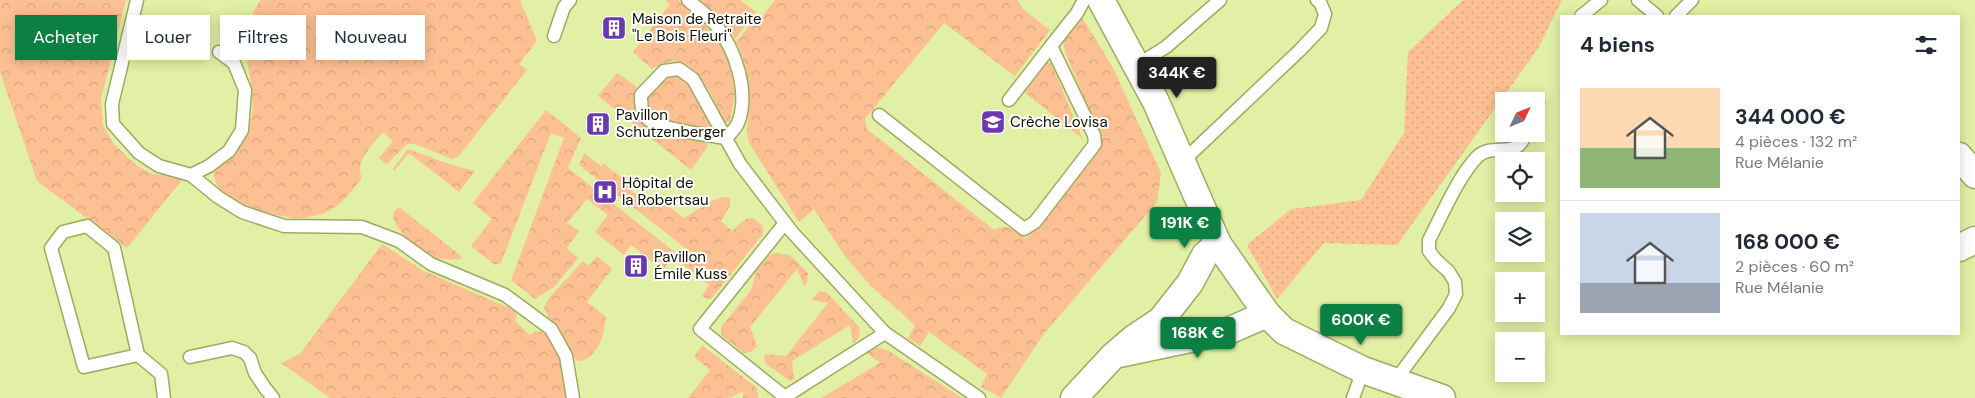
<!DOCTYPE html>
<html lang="fr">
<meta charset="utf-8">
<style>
body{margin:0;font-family:"DM Sans",sans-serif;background:#f2f2f3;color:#1f2937;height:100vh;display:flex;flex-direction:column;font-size:19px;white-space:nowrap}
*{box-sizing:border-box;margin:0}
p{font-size:16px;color:#747a83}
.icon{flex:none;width:28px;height:28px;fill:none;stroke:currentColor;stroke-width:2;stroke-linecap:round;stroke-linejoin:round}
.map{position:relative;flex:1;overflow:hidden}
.panel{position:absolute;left:1560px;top:15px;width:400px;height:320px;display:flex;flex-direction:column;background:#fff;border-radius:0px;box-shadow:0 2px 12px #0003}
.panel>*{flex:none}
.top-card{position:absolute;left:15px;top:15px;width:475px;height:45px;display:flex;gap:10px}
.needle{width:32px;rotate:47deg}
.buttons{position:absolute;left:1495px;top:92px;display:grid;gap:10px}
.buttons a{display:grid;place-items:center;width:50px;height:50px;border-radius:0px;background:#fff;box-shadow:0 2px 12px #0003;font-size:25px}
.price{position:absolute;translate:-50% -42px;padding:0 11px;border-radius:5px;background:#0b8043;color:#fff;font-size:16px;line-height:32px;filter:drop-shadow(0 1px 2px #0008)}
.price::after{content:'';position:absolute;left:50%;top:30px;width:15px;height:11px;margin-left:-8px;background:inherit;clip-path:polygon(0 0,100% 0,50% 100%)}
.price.on{background:#222;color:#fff}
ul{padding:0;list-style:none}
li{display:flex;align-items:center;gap:15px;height:125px;padding:0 20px}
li+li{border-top:1px solid #e0e1e3}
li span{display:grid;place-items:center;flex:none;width:140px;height:100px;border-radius:0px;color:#555}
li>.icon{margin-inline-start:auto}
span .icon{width:60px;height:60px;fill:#fffc;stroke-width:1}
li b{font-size:21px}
h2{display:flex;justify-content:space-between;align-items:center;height:60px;padding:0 20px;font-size:21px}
.tag{padding:0 18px;border-radius:0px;background:#fff;box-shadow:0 2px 12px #0003;font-size:18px;line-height:45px}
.tag.on{background:#0b8043;color:#fff}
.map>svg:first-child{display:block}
.grass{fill:url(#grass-dots)}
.park{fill:url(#park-crowns)}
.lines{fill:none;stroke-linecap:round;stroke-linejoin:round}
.service-casing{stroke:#9dab61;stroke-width:15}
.minor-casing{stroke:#9dab61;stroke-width:29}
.service{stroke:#fff;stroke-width:12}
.minor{stroke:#fff;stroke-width:26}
.labels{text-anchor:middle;stroke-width:4;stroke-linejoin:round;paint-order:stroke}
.poi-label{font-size:15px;fill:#0c1000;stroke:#fff;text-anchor:start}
</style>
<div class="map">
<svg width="1975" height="398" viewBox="0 0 1975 398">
<defs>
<pattern id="grass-dots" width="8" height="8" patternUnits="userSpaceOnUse" patternTransform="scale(1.25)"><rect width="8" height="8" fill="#fdc093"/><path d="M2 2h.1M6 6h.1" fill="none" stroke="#d8a47d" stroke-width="1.8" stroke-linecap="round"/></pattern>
<pattern id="park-crowns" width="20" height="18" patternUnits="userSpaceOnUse" patternTransform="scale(1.25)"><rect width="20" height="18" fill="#fdc093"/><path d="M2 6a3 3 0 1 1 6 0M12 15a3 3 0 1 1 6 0" fill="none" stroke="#d8a47d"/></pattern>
</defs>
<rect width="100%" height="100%" fill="#e1f0a4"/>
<path class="grass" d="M1463,0H1562L1539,47L1397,245L1324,243L1277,299L1247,245L1291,209L1361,200L1404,133L1408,52Z"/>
<g class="park">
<path d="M0,0H126L101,99L103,125L114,144L136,165L153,174L178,177L182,180L127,248L37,181L0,72Z"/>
<path d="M261,0H520L537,41L519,64L527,70L458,157L452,159L415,144H407L387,164L379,158L393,141L383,132C373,144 354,162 362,178C351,192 339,208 322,214C315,216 306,218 299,218C275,217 202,201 216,166C228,155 244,144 249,128C264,84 227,46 261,0Z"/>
<path d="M665,0H678L707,27L721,43L730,60L735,93L730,121L727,123L724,121C714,102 700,62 674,61C668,61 658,66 652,69L633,52L670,4Z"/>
<path d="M700,0H740L756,12L735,39L718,17Z"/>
<path d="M775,0H1017L1024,10L1050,30L1015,76L944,23L865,119L867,129L994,230C1008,223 1014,229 1026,239L1100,146V135L1065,52L1063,40L1082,17L1113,68L1161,173L1157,202L1043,335L1001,398L981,387L987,374L929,332L920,346L908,338L915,325L871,286L847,259L814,209L799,222L749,143L747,133L749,85L741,52L736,42L759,14L762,17Z"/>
<path d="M1046,61L1051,63L1083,139L1023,91Z"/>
<path d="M617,73L637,87C633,93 633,99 635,106C645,136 678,137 705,142L708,144L707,148L691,170L598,96Z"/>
<path d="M671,75C693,77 700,105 709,123V126L705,128C686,124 648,123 645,99L662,78Z"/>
<path d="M546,110L581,138L568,168L676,253L663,270L631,245L624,255L595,232L608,215L587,199L567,223L579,231L567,248L578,258L554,287L535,299L511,280L564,138L551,133L501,263L495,265L471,246L492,219L473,203Z"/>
<path d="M408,149L452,165L475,171L459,192L409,153L394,171L393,169Z"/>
<path d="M584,153L601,166L604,164L629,183L628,188L644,201L648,198L661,208L665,203L684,218C695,212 718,193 730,198V206L721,221L732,231C744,220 750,211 763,227V234L712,298L707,299L702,296L709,285L681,263L689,251L579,165Z"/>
<path d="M399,207L461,256V259C427,263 409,246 393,219L394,212Z"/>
<path d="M382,244L424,271L514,310L517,315L515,321L530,335L535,331L543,332C561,349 564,375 566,398H330L281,363L300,354Z"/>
<path d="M774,253L790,255L808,273L807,283L804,286L797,269L750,327L757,346L751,352L744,353L722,336L721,327L751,290L756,272L768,257Z"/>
<path d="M597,256L612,269L587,302L606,317C604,325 604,337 600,343C596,350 585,365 577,360C570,355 568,344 563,337C557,327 548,319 544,308L549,298L583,261L589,266Z"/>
<path d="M820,291L826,292L859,327C861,334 859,339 853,343L850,325L792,361L794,379L790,381L765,363L764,358L766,354L786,356L828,303L811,300Z"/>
<path d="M702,345L757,388L758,398H743V391L730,398H688L710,370L694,357Z"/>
<path d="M873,346L889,351L962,398H821L880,363L865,351Z"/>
</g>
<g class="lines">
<defs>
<g id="service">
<path d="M137,0L112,104L113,124L139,153L159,166L191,175L218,197L242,212L284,226L362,227L399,241L431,264L505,295L551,329L566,356L573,398"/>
<path d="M688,0C697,8 708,15 715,24C735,48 750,92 738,123C736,128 730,134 726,138"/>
<path d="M1638,0L1657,16"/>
<path d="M1581,16L1601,0"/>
<path d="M1676,16L1692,0"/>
<path d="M554,36L564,7L570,0"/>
<path d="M1137,65L1166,47L1220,0"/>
<path d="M1009,100L1051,46"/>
<path d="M1536,107L1538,102"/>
<path d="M879,115L1024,229L1035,222L1095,144L1094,135L1051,46L1077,13L1084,0"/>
<path d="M726,138C709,135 662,130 649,120C641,113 641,105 641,95L664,71L679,69L693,79L740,164L792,232L885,333L979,398"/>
<path d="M1182,162L1299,51L1321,28L1325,14L1320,2L1317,0"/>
<path d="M191,175L209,166L229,151L242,130L245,90L234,63L219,52"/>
<path d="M785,223L700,329L785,397"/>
<path d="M87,226L114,248L138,355L84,367L51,248L63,232Z"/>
<path d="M138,355L161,374L164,398"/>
<path d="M190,357L232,348L244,352L250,358L255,373L265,388L273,398"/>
<path d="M1395,381L1449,308L1456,294L1455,282L1449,272L1436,260L1429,251V240C1442,215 1458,177 1477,157C1490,144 1511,155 1520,144C1522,142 1524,137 1525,134"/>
<path d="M783,398L885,333"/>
<path d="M1353,398L1363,370"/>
</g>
<g id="minor">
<path d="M1101,0L1156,102L1218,244L1267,314L1284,331L1363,370L1442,398"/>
<path d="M1959,156L1975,175"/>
<path d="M1959,248L1975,240"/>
<path d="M1119,354L1228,331L1267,314"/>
<path d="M1074,398L1113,356L1134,338L1161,320L1190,283L1205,255L1218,244"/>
</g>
</defs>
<use href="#service" class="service-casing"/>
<use href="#minor" class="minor-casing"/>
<use href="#service" class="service"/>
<use href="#minor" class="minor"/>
</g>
<defs>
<symbol id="building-square" viewBox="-11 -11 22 22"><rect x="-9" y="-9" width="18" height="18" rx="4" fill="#6a39b0" stroke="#fff"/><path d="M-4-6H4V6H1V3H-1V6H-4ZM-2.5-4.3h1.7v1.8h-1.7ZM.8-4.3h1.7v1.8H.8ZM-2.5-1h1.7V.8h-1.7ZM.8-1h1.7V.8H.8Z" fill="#fff"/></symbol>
<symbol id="school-square" viewBox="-11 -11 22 22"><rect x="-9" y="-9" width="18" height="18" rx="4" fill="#6a39b0" stroke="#fff"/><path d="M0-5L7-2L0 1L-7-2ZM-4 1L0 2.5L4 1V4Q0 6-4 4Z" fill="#fff"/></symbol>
<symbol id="hospital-square" viewBox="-11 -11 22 22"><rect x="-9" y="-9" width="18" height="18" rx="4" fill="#6a39b0" stroke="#fff"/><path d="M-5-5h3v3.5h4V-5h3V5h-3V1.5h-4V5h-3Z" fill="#fff"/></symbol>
</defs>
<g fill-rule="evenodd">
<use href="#building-square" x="600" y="14" width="28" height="28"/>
<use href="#school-square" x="979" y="108" width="28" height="28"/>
<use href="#building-square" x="584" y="110" width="28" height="28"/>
<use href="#hospital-square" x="591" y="178" width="28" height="28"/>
<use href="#building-square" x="622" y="252" width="28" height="28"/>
</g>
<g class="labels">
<g class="poi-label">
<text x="632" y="24">Maison de Retraite<tspan x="632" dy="17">"Le Bois Fleuri"</tspan></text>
<text x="616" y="120">Pavillon<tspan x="616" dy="17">Schutzenberger</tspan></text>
<text x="1010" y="127">Crèche Lovisa</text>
<text x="622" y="188">Hôpital de<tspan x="622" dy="17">la Robertsau</tspan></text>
<text x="654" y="262">Pavillon<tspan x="654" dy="17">Émile Kuss</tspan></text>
</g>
</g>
</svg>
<div class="buttons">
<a><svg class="needle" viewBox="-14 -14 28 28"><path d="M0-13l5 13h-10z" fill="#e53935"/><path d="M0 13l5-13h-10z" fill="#747a83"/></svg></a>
<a><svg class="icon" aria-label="locate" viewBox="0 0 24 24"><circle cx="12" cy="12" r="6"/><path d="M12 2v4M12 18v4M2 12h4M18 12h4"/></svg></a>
<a><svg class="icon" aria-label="layers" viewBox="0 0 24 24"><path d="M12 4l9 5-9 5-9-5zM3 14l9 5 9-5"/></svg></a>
<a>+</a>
<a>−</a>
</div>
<b class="price on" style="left:1177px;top:99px">344K €</b>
<b class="price" style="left:1185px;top:249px">191K €</b>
<b class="price" style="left:1361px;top:346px">600K €</b>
<b class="price" style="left:1198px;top:359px">168K €</b>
<div class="top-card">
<a class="tag on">Acheter</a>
<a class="tag">Louer</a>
<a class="tag">Filtres</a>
<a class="tag">Nouveau</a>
</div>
<section class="panel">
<h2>4 biens<svg class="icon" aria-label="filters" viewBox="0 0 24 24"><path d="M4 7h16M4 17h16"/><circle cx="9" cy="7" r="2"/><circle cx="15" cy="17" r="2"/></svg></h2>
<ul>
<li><span style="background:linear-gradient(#ffd9b3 60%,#8fb573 0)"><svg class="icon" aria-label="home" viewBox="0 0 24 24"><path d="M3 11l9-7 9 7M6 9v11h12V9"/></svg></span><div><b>344 000 €</b><p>4 pièces · 132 m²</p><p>Rue Mélanie</p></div></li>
<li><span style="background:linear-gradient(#c9d6e8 70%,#9aa5b1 0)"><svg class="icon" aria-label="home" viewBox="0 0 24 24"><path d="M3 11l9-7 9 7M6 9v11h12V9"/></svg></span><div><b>168 000 €</b><p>2 pièces · 60 m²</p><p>Rue Mélanie</p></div></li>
</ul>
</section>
</div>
